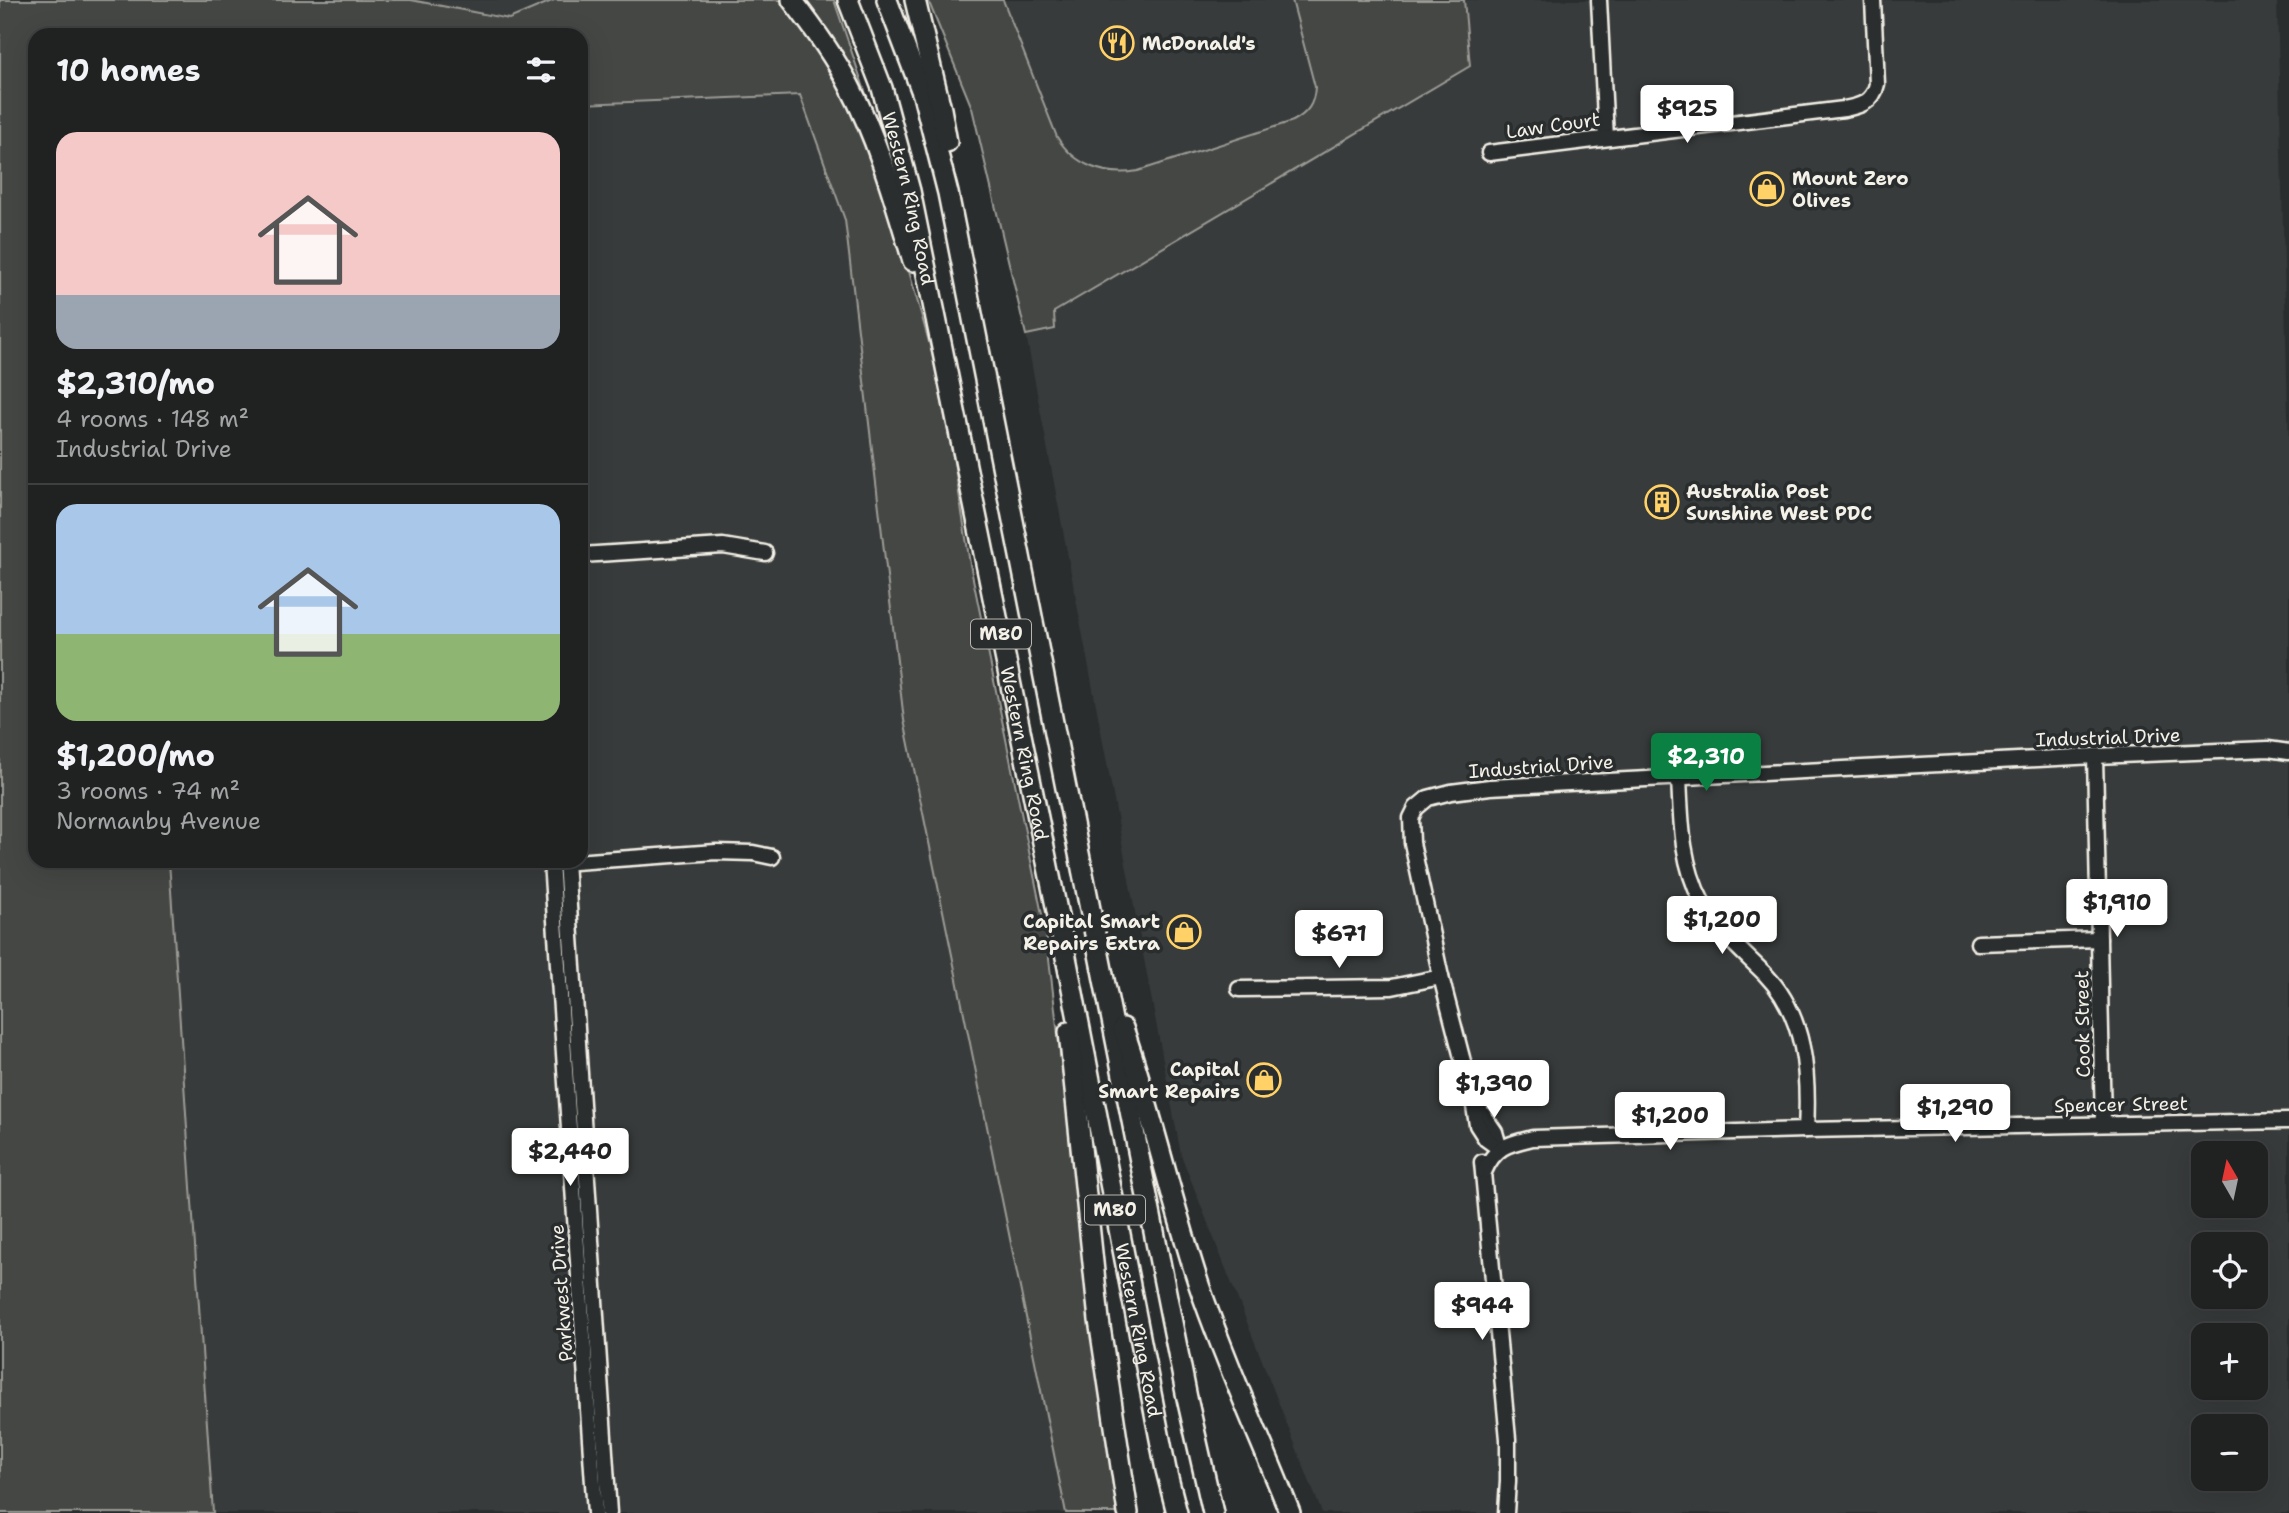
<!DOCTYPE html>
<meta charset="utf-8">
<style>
body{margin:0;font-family:"Shantell Sans",sans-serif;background:#282a2a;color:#f1f3f6;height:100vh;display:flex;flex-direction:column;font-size:26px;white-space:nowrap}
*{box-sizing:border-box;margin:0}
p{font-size:23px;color:#a2a4a5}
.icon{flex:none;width:38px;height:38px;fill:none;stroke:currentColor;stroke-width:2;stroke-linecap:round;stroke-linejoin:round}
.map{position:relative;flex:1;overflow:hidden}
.sheet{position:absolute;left:28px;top:28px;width:560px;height:840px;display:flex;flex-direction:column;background:#202222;border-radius:21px;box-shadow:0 7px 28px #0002,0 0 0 2px #3d3f40}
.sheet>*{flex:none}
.needle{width:46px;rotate:351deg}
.controls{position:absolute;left:2191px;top:1141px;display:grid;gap:14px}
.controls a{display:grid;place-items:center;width:77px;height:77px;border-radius:14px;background:#202222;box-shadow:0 7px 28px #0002,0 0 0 2px #3d3f40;font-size:35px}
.price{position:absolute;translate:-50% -60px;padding:0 16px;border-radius:7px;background:#fff;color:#222;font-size:23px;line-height:46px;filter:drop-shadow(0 2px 4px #0008)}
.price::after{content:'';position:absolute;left:50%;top:42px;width:21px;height:16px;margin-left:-10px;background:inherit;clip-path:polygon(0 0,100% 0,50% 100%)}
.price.on{background:#0b8043;color:#fff}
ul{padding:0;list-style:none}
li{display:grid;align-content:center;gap:14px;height:371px;padding:0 28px}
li+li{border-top:2px solid #3d3f40}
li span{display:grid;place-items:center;height:217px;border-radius:21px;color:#555}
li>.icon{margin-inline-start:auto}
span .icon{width:126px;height:126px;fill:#fffc;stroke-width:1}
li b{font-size:30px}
h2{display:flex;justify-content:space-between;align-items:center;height:84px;padding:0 28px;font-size:30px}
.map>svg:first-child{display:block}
.built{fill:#373a3a;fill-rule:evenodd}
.green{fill:#444645;stroke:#9c9c96;stroke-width:2}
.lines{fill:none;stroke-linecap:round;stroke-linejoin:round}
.minor-casing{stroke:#f4f1e8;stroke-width:19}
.highway-casing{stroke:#f4f1e8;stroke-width:24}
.minor{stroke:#2a2d2e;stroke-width:14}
.highway{stroke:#2a2d2e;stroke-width:19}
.labels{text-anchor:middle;stroke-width:7;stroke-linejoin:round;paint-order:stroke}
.shield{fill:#2a2d2e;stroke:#b7b6b0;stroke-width:2}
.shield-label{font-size:18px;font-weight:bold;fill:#f4f1e8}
.poi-label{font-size:19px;font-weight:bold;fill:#f4f1e8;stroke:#2a2d2e;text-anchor:start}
.street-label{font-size:19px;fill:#f4f1e8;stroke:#2a2d2e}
</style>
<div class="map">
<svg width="2289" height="1513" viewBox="0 0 2289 1513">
<rect width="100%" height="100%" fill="#2a2d2e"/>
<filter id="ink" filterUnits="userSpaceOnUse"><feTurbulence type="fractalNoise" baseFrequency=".0143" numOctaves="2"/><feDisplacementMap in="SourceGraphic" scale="14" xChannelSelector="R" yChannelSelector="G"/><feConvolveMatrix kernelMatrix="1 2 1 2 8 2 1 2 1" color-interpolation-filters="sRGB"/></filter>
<g filter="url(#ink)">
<g class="built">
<path d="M411,0H554L509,19Z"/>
<path d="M1003,0H1292L1315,87L1314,99L1310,108L1303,116L1293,121L1138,171L1127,173L1104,171L1084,163L1070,154L1057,137Z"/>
<path d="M1464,0H2277L2289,449V1513H1322L1181,1155L1026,335L1055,329L1054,312L1470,66ZM2203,1153H2256V1206H2203ZM2203,1244H2256V1297H2203ZM2203,1335H2256V1388H2203ZM2203,1426H2256V1479H2203Z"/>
<path d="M800,94L845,220L904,720L1066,1513H211L168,861H581V104Z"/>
</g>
<g class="green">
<path d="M0,0H411L509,19L554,0H834L867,97L853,117L870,156L899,236L933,356L954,461L970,564L1046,934L1097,1361L1118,1513H1066L904,720L845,220L800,95L581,104V35H35V861H169L213,1513H0Z"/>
<path d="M928,0H1003L1057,137C1074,165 1105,177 1138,171L1293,121C1308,113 1314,104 1315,87L1292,0H1464L1470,66L1054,312L1055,329L1026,335L972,108Z"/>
</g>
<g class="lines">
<defs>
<g id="minor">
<path d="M1599,0L1606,138"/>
<path d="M1489,153L1844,109C1861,106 1873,102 1877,84L1873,0"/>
<path d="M581,555L723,546L765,553"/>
<path d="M2095,756L2103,1124"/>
<path d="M1679,777C1681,820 1681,862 1702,902C1717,931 1742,951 1765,974C1806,1016 1809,1075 1806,1130"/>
<path d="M551,861L595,1513"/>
<path d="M566,861L609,1513"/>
<path d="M560,863L716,852L753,853L772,857"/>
<path d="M1978,943L2099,939"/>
<path d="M1239,989L1392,987L1441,977"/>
<path d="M1476,1104L1495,1132L1500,1149"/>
<path d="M1500,1149L1486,1139L1477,1125L1473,1100L1441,977L1412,843L1411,818L1416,808L1428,798L1451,792L1490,787L2095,756L2268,749L2289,752"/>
<path d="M1482,1162L1508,1439V1481L1506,1513"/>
<path d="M1484,1172C1495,1146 1508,1144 1533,1138L1806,1130L2289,1121"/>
</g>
<g id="highway">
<path d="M792,0C813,27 833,54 849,85C878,140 895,201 913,261"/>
<path id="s1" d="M848,0L882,88L910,191L1056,906L1166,1470L1177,1513"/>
<path d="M887,0L923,95L948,193L1187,1398L1213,1513"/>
<path d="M915,0L941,109L947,142"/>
<path d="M1123,1028C1152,1112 1171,1200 1199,1285C1225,1362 1260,1437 1290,1513"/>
<path d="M1069,1032L1099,1320L1128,1513"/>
</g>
</defs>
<use href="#minor" class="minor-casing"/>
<use href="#highway" class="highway-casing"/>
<use href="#minor" class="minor"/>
<use href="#highway" class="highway"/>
</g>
</g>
<defs>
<symbol id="restaurant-ring" viewBox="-11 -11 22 22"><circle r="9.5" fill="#2a2d2e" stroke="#ffd166" stroke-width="1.5"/><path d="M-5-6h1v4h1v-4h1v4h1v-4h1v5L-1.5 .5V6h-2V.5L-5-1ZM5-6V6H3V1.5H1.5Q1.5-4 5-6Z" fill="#ffd166"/></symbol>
<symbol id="shop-ring" viewBox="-11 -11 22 22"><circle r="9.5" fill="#2a2d2e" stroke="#ffd166" stroke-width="1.5"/><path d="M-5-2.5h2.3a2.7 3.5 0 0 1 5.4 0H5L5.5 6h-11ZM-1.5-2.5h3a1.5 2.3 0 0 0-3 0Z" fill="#ffd166"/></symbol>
<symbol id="building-ring" viewBox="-11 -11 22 22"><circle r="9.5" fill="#2a2d2e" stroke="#ffd166" stroke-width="1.5"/><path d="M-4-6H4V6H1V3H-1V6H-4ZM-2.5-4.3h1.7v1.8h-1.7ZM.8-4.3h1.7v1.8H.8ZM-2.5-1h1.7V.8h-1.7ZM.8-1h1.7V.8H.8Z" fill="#ffd166"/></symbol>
</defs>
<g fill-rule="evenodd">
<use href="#restaurant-ring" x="1098" y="24" width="38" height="38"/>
<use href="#shop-ring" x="1748" y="170" width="38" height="38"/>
<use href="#building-ring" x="1643" y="483" width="38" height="38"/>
<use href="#shop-ring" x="1165" y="913" width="38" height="38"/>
<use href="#shop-ring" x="1245" y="1061" width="38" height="38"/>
</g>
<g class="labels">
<g class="shield">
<rect x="971" y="619.5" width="60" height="29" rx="5"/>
<rect x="1085" y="1195.5" width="60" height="29" rx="5"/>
</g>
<g class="shield-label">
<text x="1001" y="640">M80</text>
<text x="1115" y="1216">M80</text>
</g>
<g class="poi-label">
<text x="1142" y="50">McDonald's</text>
<text x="1792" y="185">Mount Zero<tspan x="1792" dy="22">Olives</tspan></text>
<text x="1686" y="498">Australia Post<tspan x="1686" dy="22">Sunshine West PDC</tspan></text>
<text x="1160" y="928" text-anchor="end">Capital Smart<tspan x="1160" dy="22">Repairs Extra</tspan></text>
<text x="1240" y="1076" text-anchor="end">Capital<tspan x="1240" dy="22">Smart Repairs</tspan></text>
</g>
<g class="street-label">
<text transform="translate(1553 125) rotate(-8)" y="7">Law Court</text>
<text dy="7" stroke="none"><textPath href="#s1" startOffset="208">Western Ring Road</textPath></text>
<text transform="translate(2108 737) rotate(-2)" y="7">Industrial Drive</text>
<text dy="7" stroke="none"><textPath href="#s1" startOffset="775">Western Ring Road</textPath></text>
<text transform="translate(1541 766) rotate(-4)" y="7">Industrial Drive</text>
<text transform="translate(2082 1024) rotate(-91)" y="7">Cook Street</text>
<text transform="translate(2121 1104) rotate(-1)" y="7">Spencer Street</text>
<text transform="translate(561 1293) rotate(-94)" y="7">Parkwest Drive</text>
<text dy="7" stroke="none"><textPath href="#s1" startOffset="1363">Western Ring Road</textPath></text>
</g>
</g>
</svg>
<div class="controls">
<a><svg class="needle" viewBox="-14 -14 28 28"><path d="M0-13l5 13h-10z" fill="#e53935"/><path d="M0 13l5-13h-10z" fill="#a2a4a5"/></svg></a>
<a><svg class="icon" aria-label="locate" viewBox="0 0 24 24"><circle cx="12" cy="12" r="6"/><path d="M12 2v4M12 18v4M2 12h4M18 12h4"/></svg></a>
<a>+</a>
<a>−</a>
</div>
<b class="price" style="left:1687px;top:145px">$925</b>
<b class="price on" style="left:1706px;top:793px">$2,310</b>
<b class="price" style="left:2117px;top:939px">$1,910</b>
<b class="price" style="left:1722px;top:956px">$1,200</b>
<b class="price" style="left:1339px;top:970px">$671</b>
<b class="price" style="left:1494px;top:1120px">$1,390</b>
<b class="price" style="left:1955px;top:1144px">$1,290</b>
<b class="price" style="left:1670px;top:1152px">$1,200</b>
<b class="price" style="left:570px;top:1188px">$2,440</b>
<b class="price" style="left:1482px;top:1342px">$944</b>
<section class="sheet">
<h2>10 homes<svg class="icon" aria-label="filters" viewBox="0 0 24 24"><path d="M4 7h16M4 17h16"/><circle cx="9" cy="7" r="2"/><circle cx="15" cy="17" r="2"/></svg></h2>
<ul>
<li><span style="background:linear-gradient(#f6c9c9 75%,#9aa5b1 0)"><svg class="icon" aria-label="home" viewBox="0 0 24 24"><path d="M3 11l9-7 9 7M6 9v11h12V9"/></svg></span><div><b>$2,310/mo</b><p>4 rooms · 148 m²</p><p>Industrial Drive</p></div></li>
<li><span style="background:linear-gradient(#a9c7e8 60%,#8fb573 0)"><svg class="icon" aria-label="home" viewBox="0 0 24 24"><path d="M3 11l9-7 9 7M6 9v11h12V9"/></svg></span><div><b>$1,200/mo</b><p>3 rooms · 74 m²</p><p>Normanby Avenue</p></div></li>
</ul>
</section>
</div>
